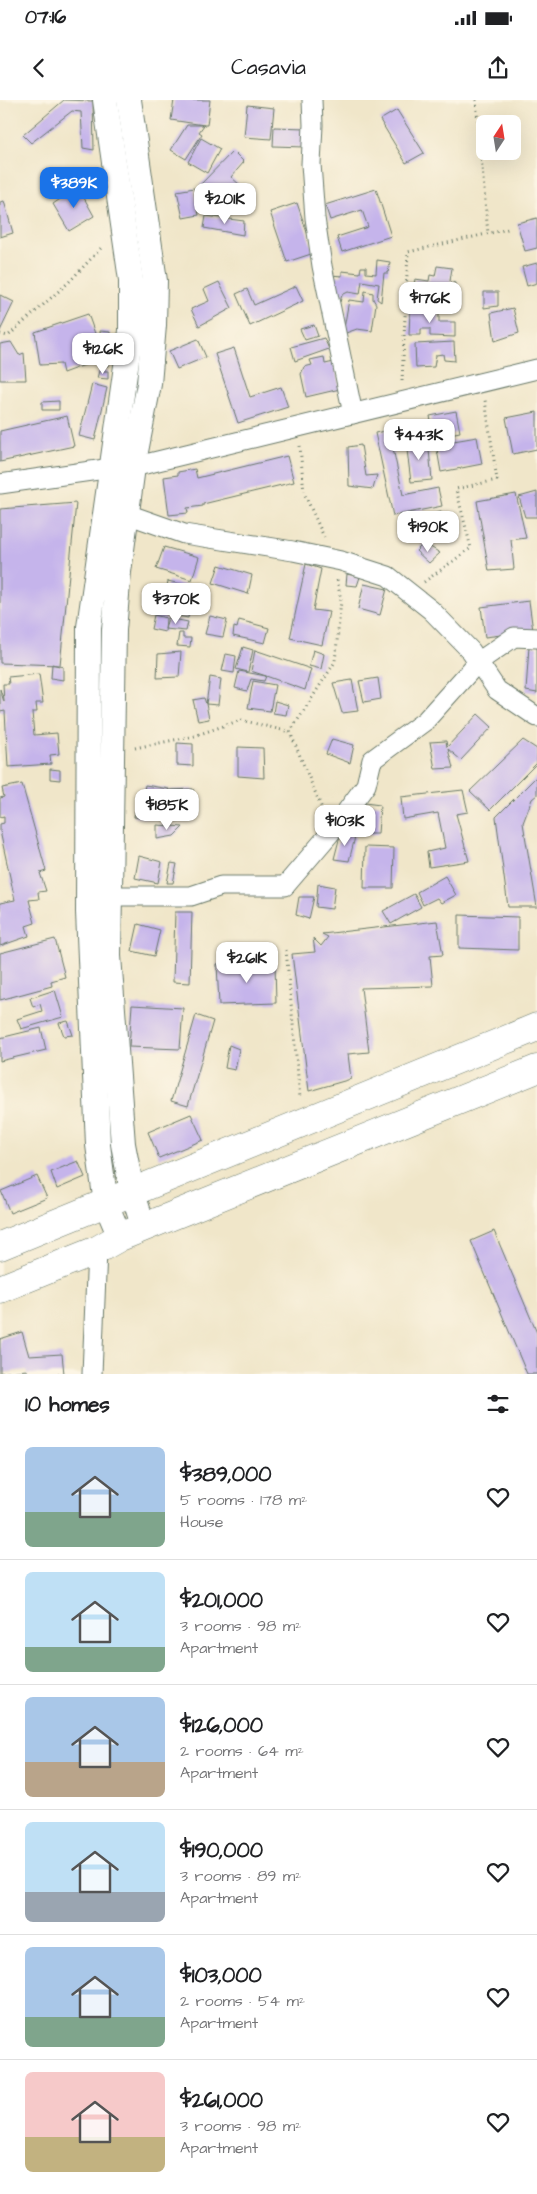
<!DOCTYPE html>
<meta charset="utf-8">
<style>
body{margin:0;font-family:"Architects Daughter",sans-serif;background:#f6f6f6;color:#202124;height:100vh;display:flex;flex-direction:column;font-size:19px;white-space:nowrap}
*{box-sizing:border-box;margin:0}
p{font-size:16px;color:#757577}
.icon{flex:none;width:28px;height:28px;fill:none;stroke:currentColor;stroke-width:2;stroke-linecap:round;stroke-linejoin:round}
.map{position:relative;height:1274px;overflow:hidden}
.panel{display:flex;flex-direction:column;background:#fff;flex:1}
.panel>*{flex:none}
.needle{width:32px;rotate:12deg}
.buttons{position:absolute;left:476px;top:15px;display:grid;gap:10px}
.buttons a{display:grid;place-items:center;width:45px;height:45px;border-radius:8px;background:#fff;box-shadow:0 5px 20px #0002;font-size:25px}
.price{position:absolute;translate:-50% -42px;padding:0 11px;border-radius:10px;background:#fff;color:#222;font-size:16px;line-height:32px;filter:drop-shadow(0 1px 2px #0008)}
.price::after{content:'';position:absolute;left:50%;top:30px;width:15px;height:11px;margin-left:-8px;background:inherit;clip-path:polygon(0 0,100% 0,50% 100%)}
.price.active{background:#1a73e8;color:#fff}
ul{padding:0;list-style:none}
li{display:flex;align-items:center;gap:15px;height:125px;padding:0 25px}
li+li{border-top:1px solid #e0e0e0}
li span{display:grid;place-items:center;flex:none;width:140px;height:100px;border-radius:8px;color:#555}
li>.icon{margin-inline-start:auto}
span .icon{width:60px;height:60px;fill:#fffc;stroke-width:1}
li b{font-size:21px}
h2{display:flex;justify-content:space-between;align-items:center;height:60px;padding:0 25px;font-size:21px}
.status{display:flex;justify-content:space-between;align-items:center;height:35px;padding:0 25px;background:#fff;direction:ltr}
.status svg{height:14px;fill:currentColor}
header{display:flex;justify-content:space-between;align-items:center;height:65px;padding:0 25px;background:#fff;font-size:22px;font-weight:600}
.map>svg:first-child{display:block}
.building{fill:#c5b4eb}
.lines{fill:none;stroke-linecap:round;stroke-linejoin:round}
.minor-casing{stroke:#687868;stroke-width:21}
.tertiary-casing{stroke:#687868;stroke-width:26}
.trunk-casing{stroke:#687868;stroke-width:29}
.path{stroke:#687868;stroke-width:3;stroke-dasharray:1 4;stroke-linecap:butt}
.minor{stroke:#fff;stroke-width:19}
.tertiary{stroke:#fff;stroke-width:24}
.trunk{stroke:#fff;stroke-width:28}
</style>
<div class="status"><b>07:16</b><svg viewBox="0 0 49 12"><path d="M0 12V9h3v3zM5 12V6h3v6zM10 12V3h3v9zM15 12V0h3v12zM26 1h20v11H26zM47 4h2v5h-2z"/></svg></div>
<header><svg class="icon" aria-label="back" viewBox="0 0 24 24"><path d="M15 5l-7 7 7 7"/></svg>Casavia<svg class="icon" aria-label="share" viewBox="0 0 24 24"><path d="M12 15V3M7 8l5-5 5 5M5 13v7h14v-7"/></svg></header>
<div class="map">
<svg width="537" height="1274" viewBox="0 0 537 1274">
<rect width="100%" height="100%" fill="#fcf5e5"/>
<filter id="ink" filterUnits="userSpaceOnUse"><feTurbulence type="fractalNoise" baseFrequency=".02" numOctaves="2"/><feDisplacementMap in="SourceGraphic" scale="10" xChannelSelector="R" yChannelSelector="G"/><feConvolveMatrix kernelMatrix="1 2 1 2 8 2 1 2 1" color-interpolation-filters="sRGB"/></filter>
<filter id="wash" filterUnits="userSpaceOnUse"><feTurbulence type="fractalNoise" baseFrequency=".0096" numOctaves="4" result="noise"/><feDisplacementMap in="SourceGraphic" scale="20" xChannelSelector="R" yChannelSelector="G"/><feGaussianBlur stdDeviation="1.12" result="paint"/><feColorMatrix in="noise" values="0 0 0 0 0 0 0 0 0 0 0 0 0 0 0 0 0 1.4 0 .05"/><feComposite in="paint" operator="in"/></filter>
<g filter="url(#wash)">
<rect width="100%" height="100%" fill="#f0e6c9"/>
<g id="blocks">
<g class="building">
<path d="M64,0L93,1L94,50L83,48L81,12L72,11L31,43L23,35Z"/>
<path d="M174,0H210L207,25H204L199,32L202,34L186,59L171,50L187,25H204L171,20Z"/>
<path d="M247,5L274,8L271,39L244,37Z"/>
<path d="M397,10L424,53L406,63L380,20Z"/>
<path d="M274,27L305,28L304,47L273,46Z"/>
<path d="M201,38L220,49L207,73L188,62Z"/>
<path d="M233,51L244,62L231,77L249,93L230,113L200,85Z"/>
<path d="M78,87L94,116L69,131L53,104Z"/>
<path d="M194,88L199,115L183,118L177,91Z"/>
<path d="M376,89L391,136L342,152L337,137L368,127L362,110L330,120L325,105Z"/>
<path d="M4,101L13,133L0,137V102Z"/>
<path d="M297,103L314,153L287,162L270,112Z"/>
<path d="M206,116L244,121L243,135L204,128Z"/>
<path d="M537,118V148L525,151L517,123Z"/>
<path d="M377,160L390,162L388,173H384L381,202L377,199L379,184L362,181L360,194L348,192L342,195L340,202L329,190L331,175L342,176V171L360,173L361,167H366V173L376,174Z"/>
<path d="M537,163V183L527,186L522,167Z"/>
<path d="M437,166L452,168L450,181L455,183L454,192L445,191L444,195L435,193L433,209L420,208L421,201L418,200L419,192L413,190L415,179L429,181L430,175L435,176Z"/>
<path d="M219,182L232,208L199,226L191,209L209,201L204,189Z"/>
<path d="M296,186L303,201L250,226L236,194L247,189L254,205Z"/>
<path d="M365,191L373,193V199L376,204L372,231L357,229L343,234L349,200L364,202Z"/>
<path d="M484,192H498V206L484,208Z"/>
<path d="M0,195L14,202L0,231Z"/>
<path d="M513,208L519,233L495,241L491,213Z"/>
<path d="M410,210L439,211V222H455V237L430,236V229H421V235H409Z"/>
<path d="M88,214L98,242L89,247L90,263L63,273L61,264L40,265L35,232Z"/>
<path d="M314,225L318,236L305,240L300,229Z"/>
<path d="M100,231L110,232V245H101Z"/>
<path d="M324,238L329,249L295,261L291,247Z"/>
<path d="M198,239L206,257L177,269L169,251Z"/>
<path d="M11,242L19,255L24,253L26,280H0V244Z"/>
<path d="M454,242L455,261L444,260L443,254L436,255L434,267L416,268L415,244Z"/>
<path d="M234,248L250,297L281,287L288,307L238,323L215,254Z"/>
<path d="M98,255L107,256L108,266L97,265Z"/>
<path d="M324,257L325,264L334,262L340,289L306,297L301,274L304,267L312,265L310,260Z"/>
<path d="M99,271H108V279L97,278Z"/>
<path d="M92,284L107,288L95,340L79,336Z"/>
<path d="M59,301V310H42V302Z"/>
<path d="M456,311L460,332L434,337L430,316Z"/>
<path d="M537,312V349L513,354L506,318Z"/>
<path d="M67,316L74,346L0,362V331Z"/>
<path d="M389,330L403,395L438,388L442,406L393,416L375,333Z"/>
<path d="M477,337L482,364L441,372L436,344Z"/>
<path d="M428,340L432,380L411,382L406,342Z"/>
<path d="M361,345L366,376L377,375L373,389L349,386L348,347Z"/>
<path d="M287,356L294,382L203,404V406L187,408L188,413L169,415L164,377L178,375V372L195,369L197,378Z"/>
<path d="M537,392V417H525L519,397Z"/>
<path d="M516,394L526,438L511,440L514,469L489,471L477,401Z"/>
<path d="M76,403L60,565L0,563V409Z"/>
<path d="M441,412L448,432L423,439L417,418Z"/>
<path d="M424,443L440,453L429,463L416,451Z"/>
<path d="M164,447L199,457L192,480L156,469Z"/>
<path d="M306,464L321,469L313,510L329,512L322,545L290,538Z"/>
<path d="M219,465L252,475L248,494L213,483Z"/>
<path d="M347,474L360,477L357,486L346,485Z"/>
<path d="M168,481L188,486L185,500L165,496Z"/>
<path d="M364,484L387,489L380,515L358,509Z"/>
<path d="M157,499L190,504L188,518L156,512Z"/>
<path d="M529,501L533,531L485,537L481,507Z"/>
<path d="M154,515L166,518L165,532L151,529Z"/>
<path d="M210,516L227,520L223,537L205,534Z"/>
<path d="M168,518L188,522L186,531L165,529Z"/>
<path d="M239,520L269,528L265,543L233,536L234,527L237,528Z"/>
<path d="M179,533H183V538H191L190,547L177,546Z"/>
<path d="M529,546L537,547V593L526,591Z"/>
<path d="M243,547L253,550L248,572L236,569Z"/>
<path d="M255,550L311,569L305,590L266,576L264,581L251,579L247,591L235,588L239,571L266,576L251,571Z"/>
<path d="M313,550L324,554L321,569L309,566Z"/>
<path d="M181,552L179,577L157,578L158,554Z"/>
<path d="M226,554L236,556L234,573L222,571Z"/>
<path d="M52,564L63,567V580L51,578Z"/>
<path d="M39,574L43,603H36L37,612H32L34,635L57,633L59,654L50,655L51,664L8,667L5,611L0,612V589L4,602L3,584H9L8,577Z"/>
<path d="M210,577L221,579L218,605L206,604L209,619L198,621L193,600L204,598L206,604Z"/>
<path d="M378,578L381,599L364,602L359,581Z"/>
<path d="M352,580L358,611L342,613L333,583Z"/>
<path d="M253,581L275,585L270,611L248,608Z"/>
<path d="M275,601L288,605L286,615L273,613Z"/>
<path d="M478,614L492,627L461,660L448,649L453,668L435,669L430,642L446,641L447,647Z"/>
<path d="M332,639L354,645L350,663L326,654Z"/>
<path d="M523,640L537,649V663L490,710L470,691Z"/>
<path d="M177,643L193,644V666L177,665Z"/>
<path d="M238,647L263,648L264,678L238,676Z"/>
<path d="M50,669L60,670V680L50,679Z"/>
<path d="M537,676V695L532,699L523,723L537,807H508L496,717Z"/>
<path d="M22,684L46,771L40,773L46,791L38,792L39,799L29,800L35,823L26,826L29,836L0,846V803L15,800L0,731V724L4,723V716L0,717V698L4,697L2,688Z"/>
<path d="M145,685L169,689L165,704L142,700Z"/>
<path d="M193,689L196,702H180V706L168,705L170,690Z"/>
<path d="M463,690L468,712L456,714L469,761L429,767L427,752L445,748L438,713L403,719L401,697Z"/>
<path d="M365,703L380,705L378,734H361Z"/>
<path d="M136,705L180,711V721L134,717Z"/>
<path d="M157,725L171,726L183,727L174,736L157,739Z"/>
<path d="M341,732L355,737L349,761L334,759Z"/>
<path d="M365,747L394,748L393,788H364Z"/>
<path d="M139,756L162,762L158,783L135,778Z"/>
<path d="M171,763L177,764L173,783H167Z"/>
<path d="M445,776L456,795L441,803L437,798L423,805L417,792Z"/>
<path d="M318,784L335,787L332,809L316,807Z"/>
<path d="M414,794L421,807L391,824L383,811Z"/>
<path d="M299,797H314L309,819L296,815Z"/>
<path d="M175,812H192L190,883L173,882Z"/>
<path d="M459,815L518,817V850L459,848Z"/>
<path d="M437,821L443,855L430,856L433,886L361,888L369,952L348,954L351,979L309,991L292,854L315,852L313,838L321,846L328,837L322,834Z"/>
<path d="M138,824L160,830L154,856L132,851Z"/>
<path d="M55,839L65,877L51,881L52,886L0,900V853Z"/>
<path d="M275,863L276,903L219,905L217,864Z"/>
<path d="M55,890L63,917L21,929L17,919L42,911L40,904L33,907L30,898Z"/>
<path d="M132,905L183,908L180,949L129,947Z"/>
<path d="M196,915L213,921L188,1006L171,1001Z"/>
<path d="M68,921L73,935L64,936L59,923Z"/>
<path d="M41,928L46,950L0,961V938Z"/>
<path d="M229,945L239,949L235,970L225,968Z"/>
<path d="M191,1014L203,1040L159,1058L148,1032Z"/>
<path d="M78,1061L85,1077L57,1089L51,1072Z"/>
<path d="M37,1076L47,1098L10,1113L1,1091Z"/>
<path d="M494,1131L537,1233V1274H527L471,1141Z"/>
<path d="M22,1232L29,1256L62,1254L64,1274H27V1270L0,1273V1239Z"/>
</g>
</g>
</g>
<g filter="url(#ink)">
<use href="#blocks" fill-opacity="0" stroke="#687868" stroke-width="1"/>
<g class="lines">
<defs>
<g id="minor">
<path d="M312,0L313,25L311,64L315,118L322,166L353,314"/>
<path d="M133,367L537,269"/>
<path d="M0,384L112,368"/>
<path d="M127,414L184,434L293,451L341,461L388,476L431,510L471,551L497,590L537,617"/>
<path d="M110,796H191L221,786H285L332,731L366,685L372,660L425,621L478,562L514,537L537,538"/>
<path d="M92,1274L97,1150"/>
</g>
<g id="tertiary">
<path d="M105,0L131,180V231L89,527L88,812L98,1045L106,1104L120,1137"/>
<path d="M129,0L155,181L154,225L149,284L133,367L119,472L114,530L109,856L123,1044L132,1091L144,1128"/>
</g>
<g id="trunk">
<path d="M0,1146L537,927"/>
<path d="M0,1189L97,1150L120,1137L189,1109L537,969"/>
</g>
</defs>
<use href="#minor" class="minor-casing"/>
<use href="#tertiary" class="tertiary-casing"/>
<use href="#trunk" class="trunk-casing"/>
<g class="path">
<path d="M476,0L488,134"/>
<path d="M0,234L8,236L69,182L103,146"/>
<path d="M402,281L408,152L508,129"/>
<path d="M300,346L304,393L324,437"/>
<path d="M424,482L471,448L456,389L497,380L485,300"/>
<path d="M290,632L335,562L341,501L337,479"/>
<path d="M135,648L194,636L241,620L290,632L323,711"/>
<path d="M286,850L300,998"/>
</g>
<use href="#minor" class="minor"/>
<use href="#tertiary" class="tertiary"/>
<use href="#trunk" class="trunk"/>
</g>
</g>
</svg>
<div class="buttons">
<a><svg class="needle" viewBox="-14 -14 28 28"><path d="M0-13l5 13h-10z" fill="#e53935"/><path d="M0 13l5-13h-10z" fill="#757577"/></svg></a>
</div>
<b class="price active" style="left:74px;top:109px">$389K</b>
<b class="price" style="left:225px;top:125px">$201K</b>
<b class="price" style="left:430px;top:224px">$176K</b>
<b class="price" style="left:103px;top:275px">$126K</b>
<b class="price" style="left:419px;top:361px">$443K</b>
<b class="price" style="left:428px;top:453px">$190K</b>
<b class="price" style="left:176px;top:525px">$370K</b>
<b class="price" style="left:167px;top:731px">$185K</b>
<b class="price" style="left:345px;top:747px">$103K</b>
<b class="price" style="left:247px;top:884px">$261K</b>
</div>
<section class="panel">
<h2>10 homes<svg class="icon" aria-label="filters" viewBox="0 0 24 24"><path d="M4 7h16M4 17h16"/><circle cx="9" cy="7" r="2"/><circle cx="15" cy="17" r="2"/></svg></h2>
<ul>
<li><span style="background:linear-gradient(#a9c7e8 65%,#7fa58c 0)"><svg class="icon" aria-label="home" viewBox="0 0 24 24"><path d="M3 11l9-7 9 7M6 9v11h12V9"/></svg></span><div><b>$389,000</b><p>5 rooms · 178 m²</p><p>House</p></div><svg class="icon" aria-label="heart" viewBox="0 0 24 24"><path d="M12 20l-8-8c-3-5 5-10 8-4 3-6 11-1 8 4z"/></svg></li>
<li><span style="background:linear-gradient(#bfe0f5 75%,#7fa58c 0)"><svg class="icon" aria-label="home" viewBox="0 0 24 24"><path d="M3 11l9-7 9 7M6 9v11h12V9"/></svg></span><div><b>$201,000</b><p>3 rooms · 98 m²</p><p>Apartment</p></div><svg class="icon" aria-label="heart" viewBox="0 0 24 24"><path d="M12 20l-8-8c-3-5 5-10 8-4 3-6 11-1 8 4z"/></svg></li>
<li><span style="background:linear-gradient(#a9c7e8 65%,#b9a48a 0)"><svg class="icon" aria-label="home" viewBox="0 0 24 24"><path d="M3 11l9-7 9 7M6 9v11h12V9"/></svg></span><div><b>$126,000</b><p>2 rooms · 64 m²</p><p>Apartment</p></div><svg class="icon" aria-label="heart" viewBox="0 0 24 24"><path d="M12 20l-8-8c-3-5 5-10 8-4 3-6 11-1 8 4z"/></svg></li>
<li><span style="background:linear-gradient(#bfe0f5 70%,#9aa5b1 0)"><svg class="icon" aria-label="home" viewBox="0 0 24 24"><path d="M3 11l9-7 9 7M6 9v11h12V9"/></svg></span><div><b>$190,000</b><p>3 rooms · 89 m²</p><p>Apartment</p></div><svg class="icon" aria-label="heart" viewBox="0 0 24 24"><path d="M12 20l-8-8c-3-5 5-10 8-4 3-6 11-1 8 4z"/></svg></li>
<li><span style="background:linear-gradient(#a9c7e8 70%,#7fa58c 0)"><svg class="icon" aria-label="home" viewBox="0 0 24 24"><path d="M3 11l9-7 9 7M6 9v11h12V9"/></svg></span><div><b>$103,000</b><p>2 rooms · 54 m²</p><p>Apartment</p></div><svg class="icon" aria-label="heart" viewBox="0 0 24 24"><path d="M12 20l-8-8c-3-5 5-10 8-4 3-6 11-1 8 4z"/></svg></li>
<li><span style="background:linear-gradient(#f6c9c9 65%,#c2b280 0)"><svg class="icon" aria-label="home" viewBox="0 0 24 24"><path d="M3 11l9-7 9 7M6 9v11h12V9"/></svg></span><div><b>$261,000</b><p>3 rooms · 98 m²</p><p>Apartment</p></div><svg class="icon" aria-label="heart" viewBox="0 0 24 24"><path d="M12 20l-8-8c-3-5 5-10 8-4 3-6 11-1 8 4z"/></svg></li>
</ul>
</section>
